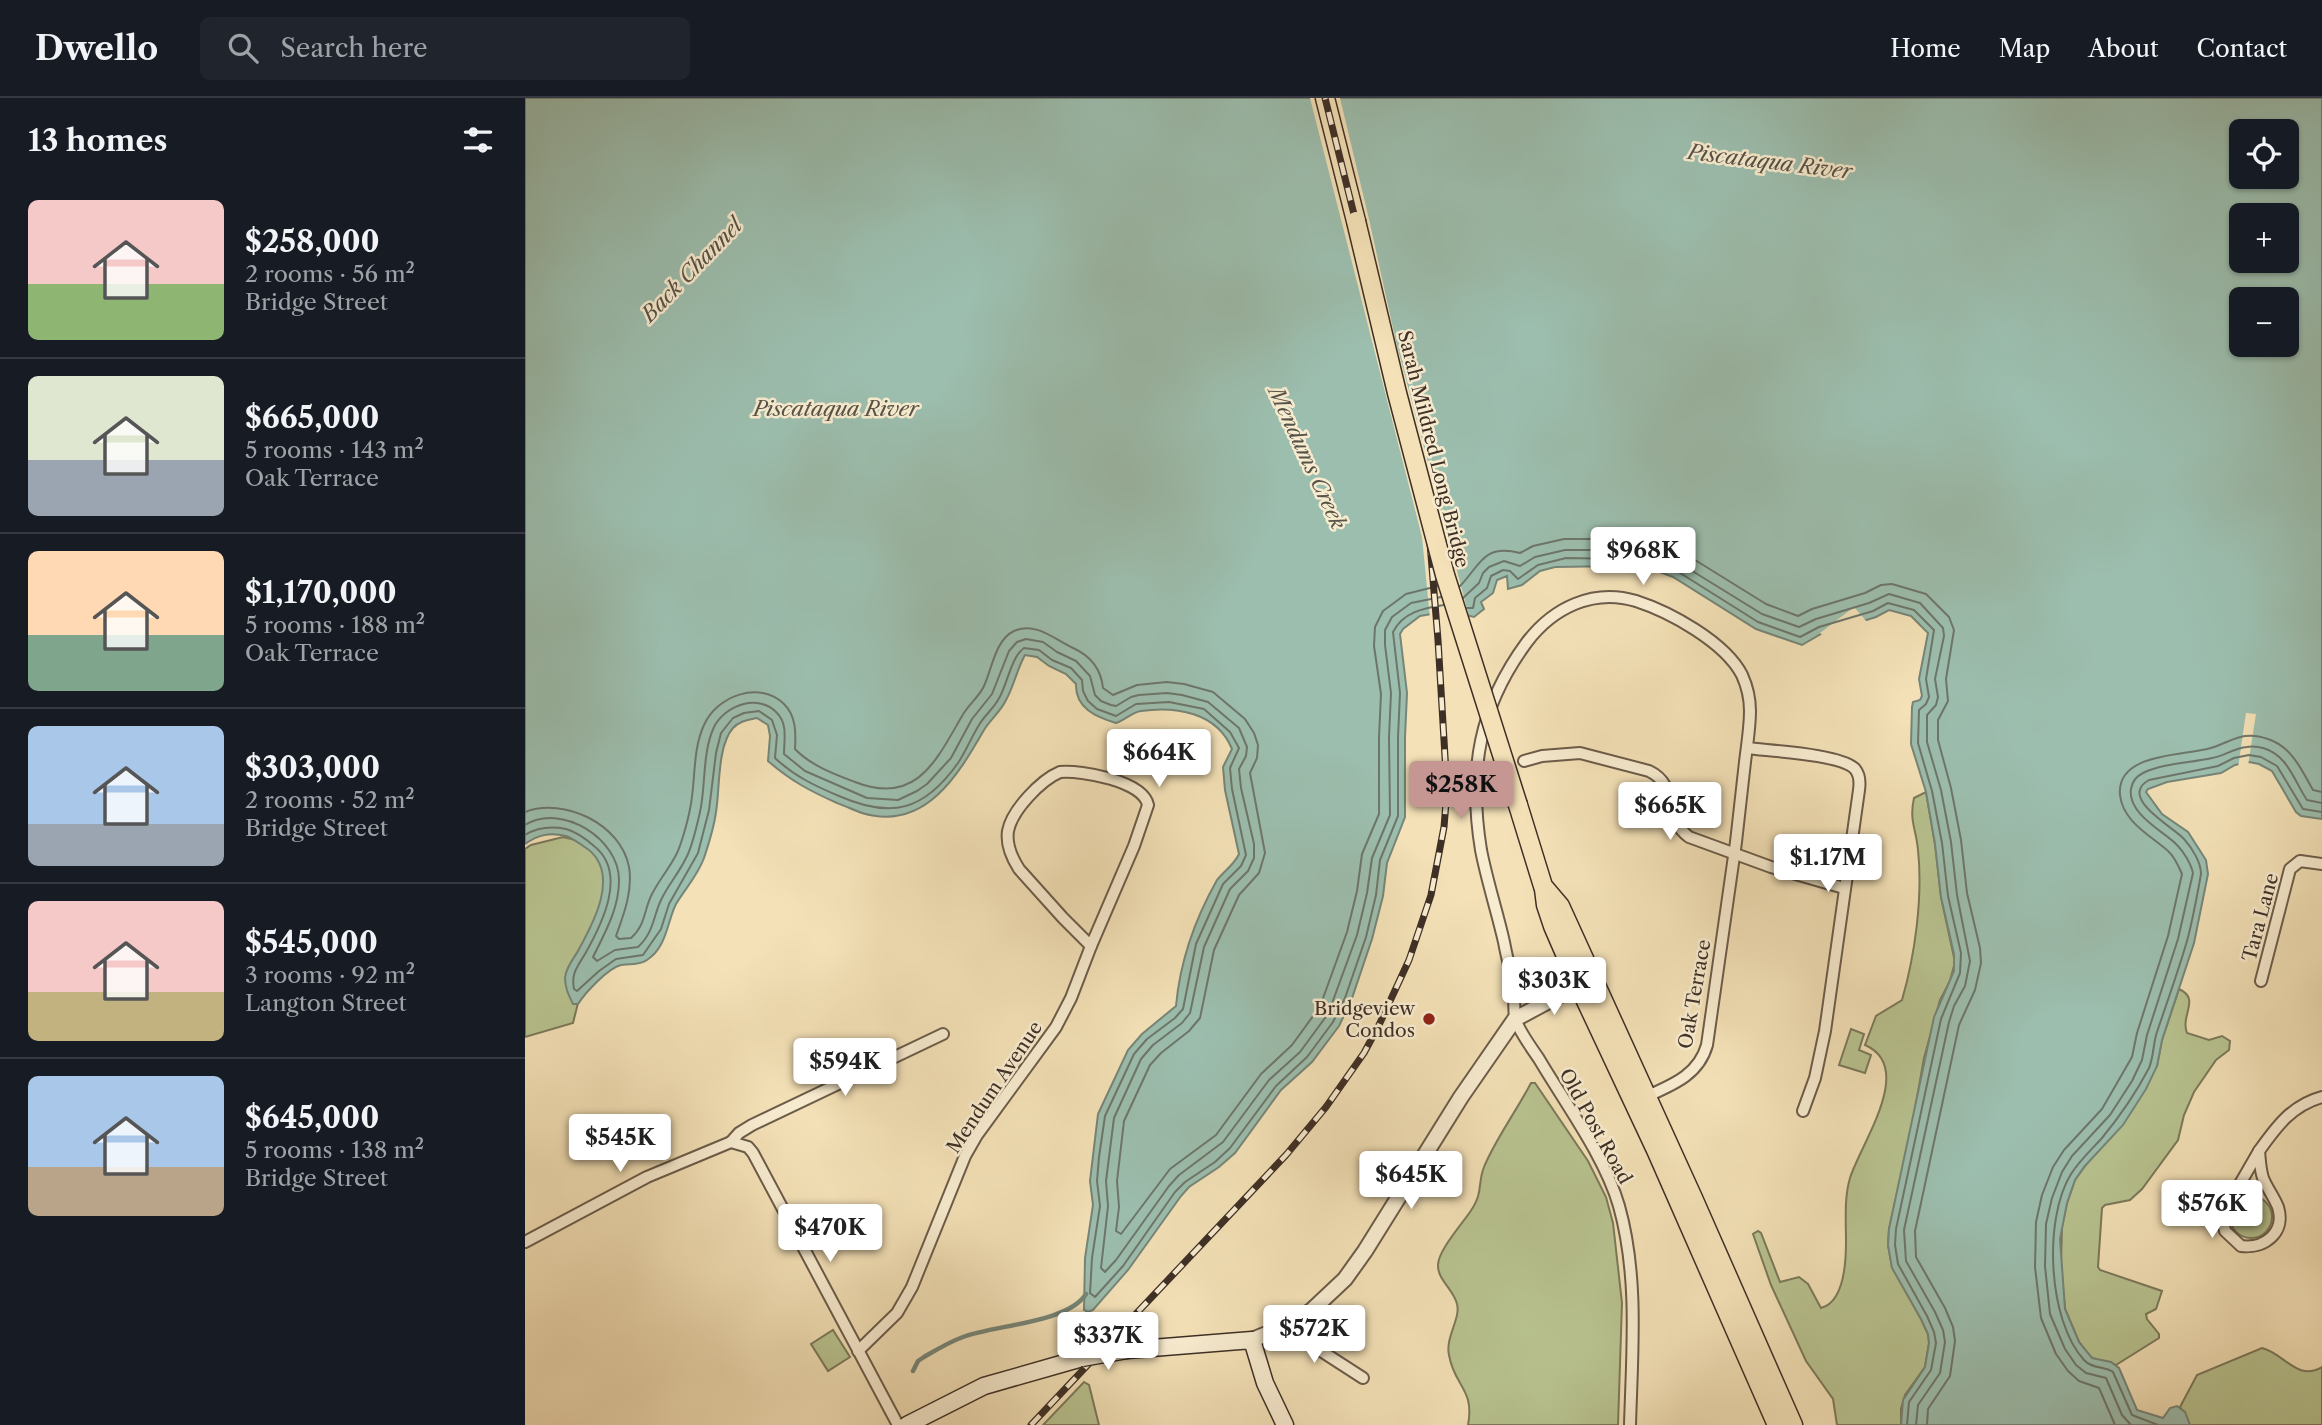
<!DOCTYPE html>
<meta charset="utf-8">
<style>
body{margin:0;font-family:"Libre Caslon Text",serif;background:#20242c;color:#f1f3f6;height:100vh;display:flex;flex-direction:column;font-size:26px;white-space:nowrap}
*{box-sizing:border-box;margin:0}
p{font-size:23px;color:#9ea1a6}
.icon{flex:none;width:38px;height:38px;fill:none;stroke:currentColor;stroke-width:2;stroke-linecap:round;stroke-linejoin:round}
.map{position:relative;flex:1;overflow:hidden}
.side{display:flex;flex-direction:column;background:#171b24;width:525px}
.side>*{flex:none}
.fabs{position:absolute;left:1704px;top:21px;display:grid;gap:14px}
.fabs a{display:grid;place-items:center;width:70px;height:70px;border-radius:10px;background:#171b24;box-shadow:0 2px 5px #0004;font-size:35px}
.price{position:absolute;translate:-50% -60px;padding:0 16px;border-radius:7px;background:#fff;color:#222;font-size:23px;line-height:46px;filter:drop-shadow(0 2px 4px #0008)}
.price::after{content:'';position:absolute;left:50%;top:42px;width:21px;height:16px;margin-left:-10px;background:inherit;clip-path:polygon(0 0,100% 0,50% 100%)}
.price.active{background:#c59692;color:#111}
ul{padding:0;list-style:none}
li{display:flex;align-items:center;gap:21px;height:175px;padding:0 28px}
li+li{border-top:2px solid #363941}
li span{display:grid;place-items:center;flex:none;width:196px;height:140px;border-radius:10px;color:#555}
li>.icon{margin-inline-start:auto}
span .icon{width:84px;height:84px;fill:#fffc;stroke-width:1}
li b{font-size:30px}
h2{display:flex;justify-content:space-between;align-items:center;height:84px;padding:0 28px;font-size:30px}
header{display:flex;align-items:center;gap:42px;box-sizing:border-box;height:98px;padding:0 35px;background:#171b24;border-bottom:2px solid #363941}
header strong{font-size:33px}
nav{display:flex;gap:38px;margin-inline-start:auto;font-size:24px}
.search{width:490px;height:63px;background:#20242c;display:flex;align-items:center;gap:18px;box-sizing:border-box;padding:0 24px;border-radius:10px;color:#9ea1a6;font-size:26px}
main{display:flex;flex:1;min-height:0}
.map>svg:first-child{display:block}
.green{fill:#b8c390;stroke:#7b795b;stroke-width:2}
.water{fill:#9cbeae;stroke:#768578;stroke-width:2;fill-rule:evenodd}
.pier{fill:#f4e1b7}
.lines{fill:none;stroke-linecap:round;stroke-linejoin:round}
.shore{stroke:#6d766a;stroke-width:2}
.stream{stroke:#768578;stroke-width:4.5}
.minor-casing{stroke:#6c5c4a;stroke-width:14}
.tertiary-casing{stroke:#6c5c4a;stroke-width:18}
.secondary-casing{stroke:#3e2f26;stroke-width:19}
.primary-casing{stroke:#3e2f26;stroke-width:21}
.minor{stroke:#f8ecd0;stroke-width:10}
.tertiary{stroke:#f8ecd0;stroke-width:14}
.secondary{stroke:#f8ecd0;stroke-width:16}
.primary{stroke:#f4e1b7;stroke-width:18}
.rail-casing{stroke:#3e2f26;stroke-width:7}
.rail{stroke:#f8ecd0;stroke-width:4.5;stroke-dasharray:13;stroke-linecap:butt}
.secondary-bridge-casing{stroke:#3e2f26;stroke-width:19;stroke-linecap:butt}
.primary-bridge-casing{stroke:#3e2f26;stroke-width:21;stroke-linecap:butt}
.secondary-bridge{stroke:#f8ecd0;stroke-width:16}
.primary-bridge{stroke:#f4e1b7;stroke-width:18}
.poi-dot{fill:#8f2418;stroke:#f8ecd0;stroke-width:2.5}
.labels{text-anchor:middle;stroke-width:5;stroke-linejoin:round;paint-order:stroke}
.street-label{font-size:19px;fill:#3e2f26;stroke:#f8ecd0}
.poi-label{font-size:19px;fill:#3e2f26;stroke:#f8ecd0;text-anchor:end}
.water-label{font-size:21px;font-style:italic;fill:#565348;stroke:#f8ecd0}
</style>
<header>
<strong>Dwello</strong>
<div class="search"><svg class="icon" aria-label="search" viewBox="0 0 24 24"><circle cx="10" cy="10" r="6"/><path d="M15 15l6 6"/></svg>Search here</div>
<nav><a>Home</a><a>Map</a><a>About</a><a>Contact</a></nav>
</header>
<main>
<section class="side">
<h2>13 homes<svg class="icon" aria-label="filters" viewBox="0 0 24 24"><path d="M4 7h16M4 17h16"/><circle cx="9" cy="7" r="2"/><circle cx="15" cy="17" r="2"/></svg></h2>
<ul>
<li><span style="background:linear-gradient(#f6c9c9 60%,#8fb573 0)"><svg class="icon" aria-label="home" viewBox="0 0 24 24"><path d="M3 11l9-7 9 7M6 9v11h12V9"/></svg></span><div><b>$258,000</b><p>2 rooms · 56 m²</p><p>Bridge Street</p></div></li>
<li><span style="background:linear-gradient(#dfe7d0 60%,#9aa5b1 0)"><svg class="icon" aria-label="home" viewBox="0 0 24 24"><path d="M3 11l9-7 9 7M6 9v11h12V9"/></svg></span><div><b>$665,000</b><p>5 rooms · 143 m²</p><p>Oak Terrace</p></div></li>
<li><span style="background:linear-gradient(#ffd9b3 60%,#7fa58c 0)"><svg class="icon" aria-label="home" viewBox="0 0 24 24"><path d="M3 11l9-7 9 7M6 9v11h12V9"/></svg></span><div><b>$1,170,000</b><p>5 rooms · 188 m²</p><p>Oak Terrace</p></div></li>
<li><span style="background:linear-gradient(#a9c7e8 70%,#9aa5b1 0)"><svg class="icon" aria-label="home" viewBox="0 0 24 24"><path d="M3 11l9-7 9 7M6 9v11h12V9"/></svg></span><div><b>$303,000</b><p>2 rooms · 52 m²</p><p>Bridge Street</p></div></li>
<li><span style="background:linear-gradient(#f6c9c9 65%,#c2b280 0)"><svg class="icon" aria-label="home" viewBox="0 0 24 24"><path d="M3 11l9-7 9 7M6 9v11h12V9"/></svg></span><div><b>$545,000</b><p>3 rooms · 92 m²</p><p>Langton Street</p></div></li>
<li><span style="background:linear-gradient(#a9c7e8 65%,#b9a48a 0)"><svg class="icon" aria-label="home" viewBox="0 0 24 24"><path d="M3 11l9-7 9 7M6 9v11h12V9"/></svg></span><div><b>$645,000</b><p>5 rooms · 138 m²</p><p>Bridge Street</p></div></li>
</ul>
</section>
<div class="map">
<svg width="1797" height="1327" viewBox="0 0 1797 1327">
<rect width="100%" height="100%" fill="#f4e1b7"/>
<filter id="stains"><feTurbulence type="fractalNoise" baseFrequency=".00286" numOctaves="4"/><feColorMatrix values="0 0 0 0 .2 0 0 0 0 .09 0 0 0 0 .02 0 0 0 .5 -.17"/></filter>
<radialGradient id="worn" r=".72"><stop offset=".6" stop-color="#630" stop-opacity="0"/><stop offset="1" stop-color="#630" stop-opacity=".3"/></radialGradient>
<g class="green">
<path d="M1401,694L1410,746L1416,799L1430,864L1425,883L1415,902L1399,960L1387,1028L1364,1131L1363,1147L1367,1169L1396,1221L1403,1236L1404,1245L1400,1269L1380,1297L1376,1311V1327H1312L1308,1301L1281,1263L1246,1187L1228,1136L1233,1133L1236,1135L1255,1184L1274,1179L1283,1186L1296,1210C1319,1204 1321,1164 1321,1144C1321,1123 1319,1100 1325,1080C1336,1045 1391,969 1340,947L1351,918L1377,902C1390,857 1398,799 1393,752C1391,730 1384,723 1389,700Z"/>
<path d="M38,739L55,743L71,752L84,781L48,925L0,939V751L6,747Z"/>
<path d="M1654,891C1676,901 1655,917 1662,935L1684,942L1697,938L1705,943L1704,952L1691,962L1669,994L1659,1017L1653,1042L1617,1091L1605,1102L1580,1107L1577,1110L1573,1169L1575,1172L1637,1193L1631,1211L1621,1216L1622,1221L1634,1236V1240L1591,1267L1571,1262L1563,1257L1554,1244L1540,1211L1536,1167L1537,1128L1542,1105L1550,1082L1632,968L1637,942Z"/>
<path d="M1326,931L1339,936L1334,952L1346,957L1340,975L1314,967Z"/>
<path d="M1006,985H1010L1063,1063L1081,1099L1088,1125L1097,1205L1093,1327H943C950,1291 929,1288 924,1257C920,1240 936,1220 932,1206C929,1192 913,1182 913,1168C912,1154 937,1126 945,1114C959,1094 952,1087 959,1069C970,1042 992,1012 1006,985Z"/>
<circle cx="1726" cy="1119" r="21"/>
<path d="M308,1232L325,1259L303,1273L286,1246Z"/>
<path d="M1737,1250C1759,1255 1772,1284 1797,1269V1327H1665L1655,1309L1672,1277Z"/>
<path d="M559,1284L564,1287L574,1327H518Z"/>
</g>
<path class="water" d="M0,0H1797V721L1776,718L1771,714L1747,673L1734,666L1724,664L1710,667L1696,675L1642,684L1623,691L1621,694L1637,716L1663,734L1681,762L1683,776L1669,845L1637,942L1632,968L1621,991L1598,1027L1559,1069L1550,1082L1542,1105L1535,1141L1540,1211L1554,1244L1567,1260L1586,1264L1594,1270L1612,1312L1638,1320L1645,1310L1652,1308L1660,1314L1665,1327H1376L1378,1302L1400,1269L1404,1245L1403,1236L1396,1221L1367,1170L1363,1147L1364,1131L1409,919L1429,873V856L1416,799L1410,746L1401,694L1386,646L1387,609L1388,604L1395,602L1397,598L1394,581L1403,535L1386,518L1364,512L1351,519L1296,536L1277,547L1231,531L1148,479L1127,471L1096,468L1030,469L1015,473L997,487L983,491L982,478L972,482L968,495L956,504L959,511L949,519L924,513L895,518L878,531L875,536L882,595L880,639V719L862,765L858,798L847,841L826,903L814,928L787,964L756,992L710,1055L694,1069L664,1089L656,1098L603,1172L568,1212L563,1214L559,1212L560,1160L568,1107L565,1083L573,1016L603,952L617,936L651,908C655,863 670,821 692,782C699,773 709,767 714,756L700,692L698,669L707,651C692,614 650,608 616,613C607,614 599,623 591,625C571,619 550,610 551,586L541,576L524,568L512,559L500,557C492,571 489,588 481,602C476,613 465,622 459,632C433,677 400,734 337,715C329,712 320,708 312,705C285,693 266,683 243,663L245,638L243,627L232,620C223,622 214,623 208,630C192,648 195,691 191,714C189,729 184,745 179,760C173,777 160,791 151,806C142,824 142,849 122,862C114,868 105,865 96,867C83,870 60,895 53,906H48C44,898 40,890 40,880C41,868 49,861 54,851C69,824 94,777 64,752C57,747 49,741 41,738C24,734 13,737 0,746ZM1717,33H1762V79H1717ZM1717,117H1762V163H1717ZM1717,201H1762V247H1717Z"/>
<g class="pier">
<path d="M785,0H815L844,121L871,244L945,522L924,517L905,520L897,439Z"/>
<path d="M1329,509L1342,524L1299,539L1295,535Z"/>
<path d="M1721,615L1731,616L1723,668L1713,670Z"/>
</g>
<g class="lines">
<g class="shore">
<path d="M935,488C955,468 958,445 995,455L1008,448L1039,441H1096L1133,445L1162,457L1241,506L1273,518L1287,511L1340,495L1356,487L1367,486L1401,496L1424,519L1429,532L1421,581L1423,603L1413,622V642L1426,690L1436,742L1442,795L1455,850L1456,865L1450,892L1434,927L1390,1133L1391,1159L1420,1210L1428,1229L1430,1243L1425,1278L1403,1311L1402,1327"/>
<path d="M938,500L954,485L958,475L964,469L979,463L995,468L1010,459L1040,452H1096L1130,455L1156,466L1237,516L1274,529L1291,521L1344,505L1364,496L1395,505L1418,530L1419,538L1410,581L1413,599L1411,607L1402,617V644L1416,692L1426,744L1432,797L1445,863L1440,888L1429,908L1424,924L1379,1132L1381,1163L1410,1214L1418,1232L1420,1244L1415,1275L1393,1307L1391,1327"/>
<path d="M942,510H948L950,500L962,490L966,478L978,472L985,473L993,481L1013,467L1041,460L1096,461L1128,464L1152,473L1233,524L1275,539L1294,529L1348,513L1363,505L1389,512L1409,532L1401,581L1404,599L1401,606L1394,612L1393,645L1407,693L1417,745L1423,798L1436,855L1435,875L1416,921L1371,1131L1370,1147L1373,1166L1402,1218L1409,1234L1411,1245L1406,1272L1384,1304L1382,1327"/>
<path d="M0,714C39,699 96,726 104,769C108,792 99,816 91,838L94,841L106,840C120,828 119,813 126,798C133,783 144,771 151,757C156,748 163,722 165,711C171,683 167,653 179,627C192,598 234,582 259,606C271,618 271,634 270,651C285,667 309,676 330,684C391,708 411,663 437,618C443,607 454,599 459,588C467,571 470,542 489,533C511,523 530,542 548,550C566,558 576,571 578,590L588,597L612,587L642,584L659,586L688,594L720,621L729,635L733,647L732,660L725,675L740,755L734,775L714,797L689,852L675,920L664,933L636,955L625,967L599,1023L592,1083L594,1109L591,1133L596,1136L645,1071L691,1037L736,976L767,947L791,914L797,903L822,834L832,793L837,756L854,716V639L856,596L849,548L850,529L858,513L881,496L913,488"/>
<path d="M0,727C36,704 95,741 94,783C94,810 80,835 68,859L72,863L90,852L113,849C129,834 128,819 136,802C143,787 154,775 161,760C167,750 172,727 175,714C181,687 177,655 189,629C200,607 234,595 252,615C263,626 259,642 259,656L280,673L342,700L373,702L392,693L402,686L426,660L447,621L467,596L484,553L492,544L501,541L518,544L532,554L551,563L565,578L570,597L576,603L586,607L591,608L606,599L614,597L642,595L657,597L683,604L714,630L722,649L721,658L714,671L716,690L729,746V760L723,773L705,791L679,849L665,915L657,925L628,947L616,961L589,1020L581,1083L583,1108L576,1170L580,1174L591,1162L644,1088L654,1077L698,1044L744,982L775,954L800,920L806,908L832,837L842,795L847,760L865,717L864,639L866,595L860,547V532L867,519L886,505L916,499"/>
<path d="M0,737C13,729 26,728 41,731C52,734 61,741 69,748C103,775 77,826 60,856C52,869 46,876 49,891L52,893L74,873L91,861L118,857L136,831L144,806L173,755L184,712L191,655L196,635L208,620L219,615L234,613L247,622L252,637L250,660C269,678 290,688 314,698C366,721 399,713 433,665C441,653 446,640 454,627C459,618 468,611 473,602C482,588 486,559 499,550L514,552L527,562L546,570L557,582L558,593L563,603L572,611L591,618L611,606L644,604L679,611L705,634L714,650L705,670L707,691L721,757L716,768L698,786L671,846L658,911L650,920L622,941L609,956L580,1018L574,1059L572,1083L575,1108L567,1160L565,1195L570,1199L598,1168L650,1094L660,1084L690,1064L705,1050L751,988L782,959L808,924L820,900L841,839L851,797L855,762L873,718V639L875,595L868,534C878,514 899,510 919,507"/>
<path d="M1590,1327L1574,1290L1554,1283L1543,1273L1531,1256L1516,1220L1510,1169L1511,1124L1517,1097L1528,1069L1539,1052L1577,1011L1607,959L1612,935L1643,838L1657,776C1654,769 1649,758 1643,753C1625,737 1598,724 1595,697C1591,654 1660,658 1686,650C1708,643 1718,632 1743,641C1767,649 1776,671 1788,692L1797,694"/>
<path d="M1606,1327L1597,1317L1581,1280L1561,1275L1551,1267L1540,1251L1525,1216L1520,1168L1521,1126L1527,1100L1537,1074L1547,1058L1585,1017L1607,983L1617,962L1622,937L1653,841L1668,775C1666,766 1659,754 1652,747C1640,734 1602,716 1606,691C1607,684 1612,678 1618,675C1639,665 1665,665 1687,660C1699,658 1709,650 1722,649C1727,648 1733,649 1738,650C1763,657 1769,683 1782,702L1797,705"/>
<path d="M1633,1327L1607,1317L1588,1274C1579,1268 1567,1271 1559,1262C1523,1223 1518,1121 1546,1076C1555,1062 1566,1052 1577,1040C1595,1018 1611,995 1624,970C1629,958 1628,945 1632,934C1642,904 1653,874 1662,843C1668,821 1672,798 1676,776C1676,764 1667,750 1659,741C1650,730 1592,700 1624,682L1693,668L1709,660L1724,657L1736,659L1752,668L1778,711L1797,714"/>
</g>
<path class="stream" d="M388,1273L393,1263L399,1259C411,1252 424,1244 438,1239C469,1227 543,1225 561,1196"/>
<defs>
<g id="minor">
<path d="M1222,650C1244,653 1316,656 1330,671C1335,677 1335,685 1334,692L1300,933L1290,980L1278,1013"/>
<path d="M999,663L1017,658L1055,655L1124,673C1155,688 1136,718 1164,739L1246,769L1319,790"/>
<path d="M535,674C557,672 618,683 623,707L609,748L566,848L538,820L494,771C487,760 481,746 483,733C487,712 516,682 535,674Z"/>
<path d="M1736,883L1765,771L1775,763L1797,766"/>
<path d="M206,1044L223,1049L228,1055L373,1327"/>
<path d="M1734,1053C1735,1062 1735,1071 1738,1080C1742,1090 1749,1099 1753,1109C1761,1135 1739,1151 1716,1148L1700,1133L1697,1117Z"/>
<path d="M1734,1053C1751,1029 1767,1007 1797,999"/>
<path d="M0,1144L122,1079L206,1044L214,1035L227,1027L418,936"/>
<path d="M770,1223L790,1249L838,1280"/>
<path d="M333,1253L372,1215L387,1189L440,1058L452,1037L531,929L546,900L566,848"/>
<path d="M1105,1327C1107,1255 1114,1179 1094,1108C1080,1059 1040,1005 1014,961C1006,949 996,936 991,923C988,915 990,903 989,894C987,877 982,861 979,844C972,813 962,783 956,752C943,672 954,609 1002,544C1028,510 1068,490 1111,503C1145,514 1200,544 1217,577C1222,588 1225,601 1225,613C1225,630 1222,647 1220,664C1217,690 1214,717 1211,744C1201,811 1192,879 1182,947C1173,979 1144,988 1116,1001"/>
</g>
<path id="tertiary" d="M727,1242L754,1231L786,1213L820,1181L840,1153L936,999L990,921L1063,882"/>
<g id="secondary">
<path d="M602,1252L727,1242L740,1285L760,1327"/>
<path d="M382,1327L459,1288L557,1260"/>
</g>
<g id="primary">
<path d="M800,0L831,123"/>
<path d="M993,707L1018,788L1035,808L1168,1100L1268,1327"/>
<path d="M1019,791L1021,807L1028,828L1054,888L1131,1052L1252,1327"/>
</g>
</defs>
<use href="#minor" class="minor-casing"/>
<use href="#tertiary" class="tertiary-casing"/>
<use href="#secondary" class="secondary-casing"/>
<use href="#primary" class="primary-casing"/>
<use href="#minor" class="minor"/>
<use href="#tertiary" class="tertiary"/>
<use href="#secondary" class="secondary"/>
<use href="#primary" class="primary"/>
<defs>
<path id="rail" d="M506,1327L761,1057L801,1009L839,955L854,927L884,862L906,797L919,729L922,692L913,542L902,409L800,0"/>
</defs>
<use href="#rail" class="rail-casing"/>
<use href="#rail" class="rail"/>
<defs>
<path id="secondary-bridge" d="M557,1260L602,1252"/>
<path id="primary-bridge" d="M831,123L872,295L920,477L993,707"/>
</defs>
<use href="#secondary-bridge" class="secondary-bridge-casing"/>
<use href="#primary-bridge" class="primary-bridge-casing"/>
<use href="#secondary-bridge" class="secondary-bridge"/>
<use href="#primary-bridge" class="primary-bridge"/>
</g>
<circle class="poi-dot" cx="904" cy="921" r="7"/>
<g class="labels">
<g class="street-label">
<text transform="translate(909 351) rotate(76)" y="7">Sarah Mildred Long Bridge</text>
<text transform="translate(1735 819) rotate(-75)" y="7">Tara Lane</text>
<text transform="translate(1169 896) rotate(-80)" y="7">Oak Terrace</text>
<text transform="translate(469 989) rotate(-56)" y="7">Mendum Avenue</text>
<text transform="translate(1071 1028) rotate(61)" y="7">Old Post Road</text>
</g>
<g class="poi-label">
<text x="890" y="917">Bridgeview<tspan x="890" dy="22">Condos</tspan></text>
</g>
<g class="water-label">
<text transform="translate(1245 64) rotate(7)" y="7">Piscataqua River</text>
<text transform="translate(167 172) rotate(-46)" y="7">Back Channel</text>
<text x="311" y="318">Piscataqua River</text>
<text transform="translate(782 360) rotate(65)" y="7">Mendums Creek</text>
</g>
</g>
<rect width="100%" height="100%" filter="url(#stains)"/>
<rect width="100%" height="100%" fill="url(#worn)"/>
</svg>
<div class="fabs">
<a><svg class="icon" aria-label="locate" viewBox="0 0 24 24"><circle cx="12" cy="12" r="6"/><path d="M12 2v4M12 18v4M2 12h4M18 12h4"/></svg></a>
<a>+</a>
<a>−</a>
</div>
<b class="price" style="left:1118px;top:489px">$968K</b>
<b class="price" style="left:634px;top:691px">$664K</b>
<b class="price active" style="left:936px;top:723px">$258K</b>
<b class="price" style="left:1145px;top:744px">$665K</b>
<b class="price" style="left:1303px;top:796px">$1.17M</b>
<b class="price" style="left:1029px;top:919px">$303K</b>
<b class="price" style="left:320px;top:1000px">$594K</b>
<b class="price" style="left:95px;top:1076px">$545K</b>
<b class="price" style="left:886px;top:1113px">$645K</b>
<b class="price" style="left:1687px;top:1142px">$576K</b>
<b class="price" style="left:305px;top:1166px">$470K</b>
<b class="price" style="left:789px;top:1267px">$572K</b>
<b class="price" style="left:583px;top:1274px">$337K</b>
</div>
</main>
